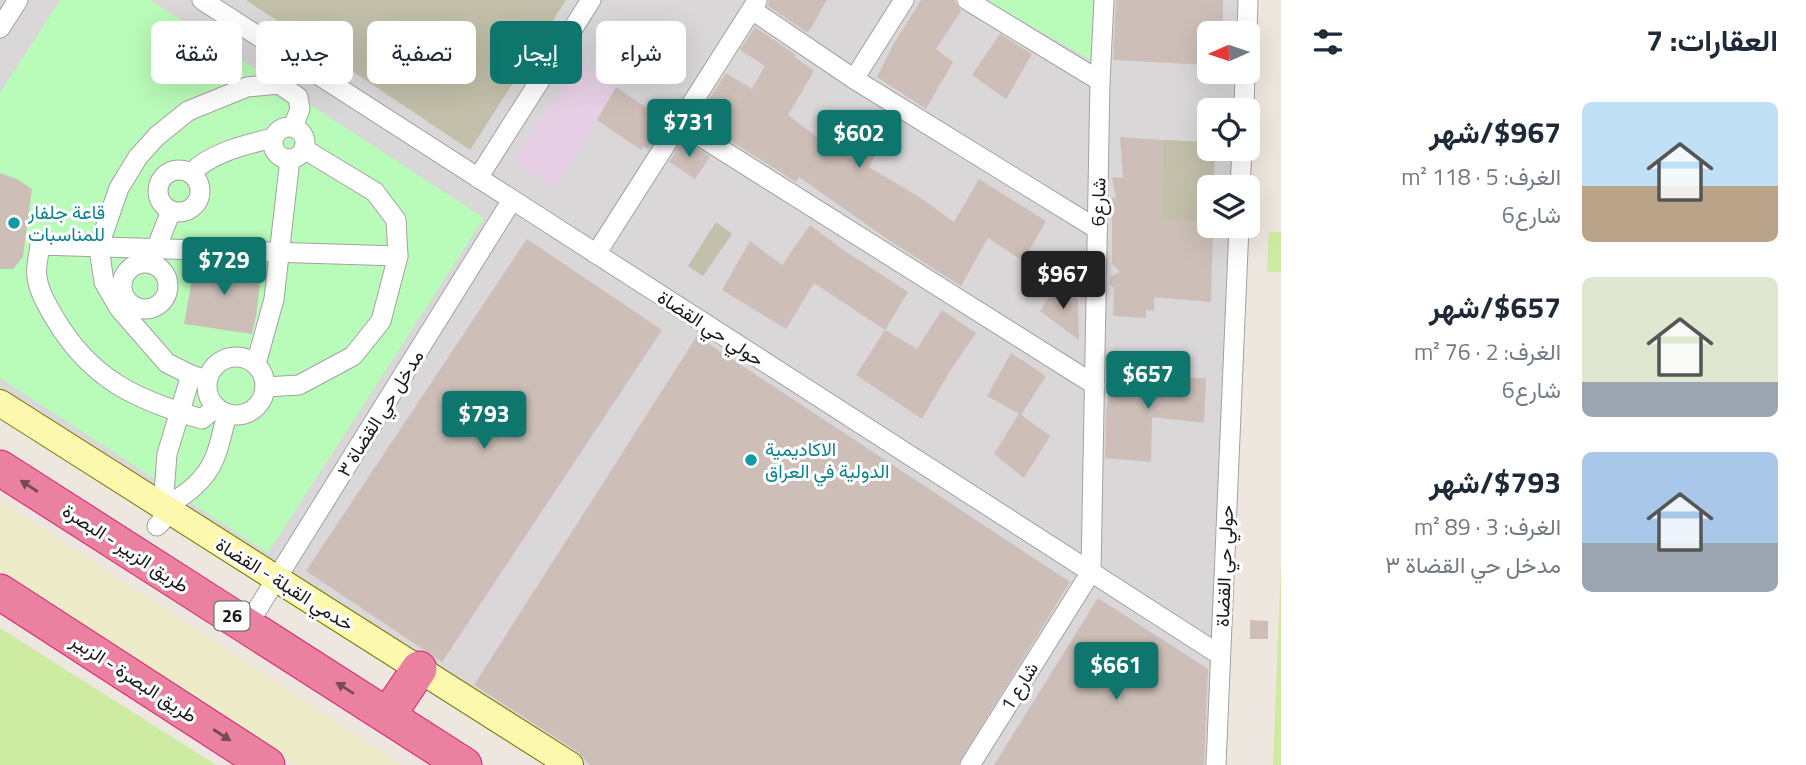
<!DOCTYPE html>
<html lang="ar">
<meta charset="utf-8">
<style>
body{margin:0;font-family:"Titillium Web",Vazirmatn,sans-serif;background:#f2f2f3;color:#1f2937;direction:rtl;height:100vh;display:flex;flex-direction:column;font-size:26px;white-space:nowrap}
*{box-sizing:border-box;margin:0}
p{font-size:23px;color:#747a83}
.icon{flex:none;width:38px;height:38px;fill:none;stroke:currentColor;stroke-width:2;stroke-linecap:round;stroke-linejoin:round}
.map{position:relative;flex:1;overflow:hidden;direction:ltr}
.panel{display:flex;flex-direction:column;background:#fff;width:525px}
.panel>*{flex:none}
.guide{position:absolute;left:21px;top:21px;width:665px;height:63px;direction:rtl;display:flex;gap:14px}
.needle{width:46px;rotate:267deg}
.controls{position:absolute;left:1197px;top:21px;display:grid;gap:14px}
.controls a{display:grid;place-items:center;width:63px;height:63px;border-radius:10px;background:#fff;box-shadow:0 7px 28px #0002;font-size:35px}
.price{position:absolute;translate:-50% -60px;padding:0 16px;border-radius:7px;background:#0f766e;color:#fff;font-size:23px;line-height:46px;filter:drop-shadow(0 2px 4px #0008)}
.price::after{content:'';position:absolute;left:50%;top:42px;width:21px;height:16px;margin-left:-10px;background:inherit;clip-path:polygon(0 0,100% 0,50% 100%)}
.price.on{background:#222;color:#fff}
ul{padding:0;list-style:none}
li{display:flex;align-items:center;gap:21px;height:175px;padding:0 28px}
li span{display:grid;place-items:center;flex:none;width:196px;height:140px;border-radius:10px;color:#555}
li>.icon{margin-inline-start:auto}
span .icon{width:84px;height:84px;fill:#fffc;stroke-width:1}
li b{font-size:30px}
h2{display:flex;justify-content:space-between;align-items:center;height:84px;padding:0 28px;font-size:30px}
.chip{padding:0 24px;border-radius:10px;background:#fff;box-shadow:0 7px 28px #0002;font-size:24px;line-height:63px}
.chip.on{background:#0f766e;color:#fff}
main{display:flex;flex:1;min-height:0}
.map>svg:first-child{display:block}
.residential{fill:#d9d7d7;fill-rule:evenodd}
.industrial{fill:#e7d0e5}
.construction{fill:#c2bfaa}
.farmland{fill:#eeecc8}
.grass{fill:#cdeba1}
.park{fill:#b9fbb8}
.building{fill:#cdbfb8}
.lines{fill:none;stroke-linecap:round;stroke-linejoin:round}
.street-casing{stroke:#a2a2a2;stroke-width:21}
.secondary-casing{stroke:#727300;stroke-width:28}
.highway-casing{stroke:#dc1b71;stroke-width:37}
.street{stroke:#fff;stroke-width:19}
.secondary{stroke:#fcf8ae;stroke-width:26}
.highway{stroke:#ea81a0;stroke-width:35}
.oneway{fill:#784957}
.culture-dot{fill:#0f9aa8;stroke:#fff;stroke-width:2.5}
.labels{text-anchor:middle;stroke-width:6;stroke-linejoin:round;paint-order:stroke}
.shield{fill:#fff;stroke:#5f5f5f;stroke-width:2}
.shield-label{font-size:18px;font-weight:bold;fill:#1b1b1b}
.street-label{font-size:19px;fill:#1b1b1b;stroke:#fff}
.culture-label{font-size:19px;fill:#0d838f;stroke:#fff;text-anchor:start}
</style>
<main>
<section class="panel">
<h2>العقارات: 7<svg class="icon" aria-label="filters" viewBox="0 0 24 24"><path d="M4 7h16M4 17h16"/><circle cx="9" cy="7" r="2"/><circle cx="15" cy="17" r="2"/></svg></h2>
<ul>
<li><span style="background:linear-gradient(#bfe0f5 60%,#b9a48a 0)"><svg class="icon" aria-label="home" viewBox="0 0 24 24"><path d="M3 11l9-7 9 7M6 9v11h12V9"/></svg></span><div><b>$967/شهر</b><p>الغرف: 5 · 118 m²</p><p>شارع6</p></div></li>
<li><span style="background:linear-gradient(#dfe7d0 75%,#9aa5b1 0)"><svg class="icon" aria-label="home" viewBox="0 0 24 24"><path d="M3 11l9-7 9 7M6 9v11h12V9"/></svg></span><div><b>$657/شهر</b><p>الغرف: 2 · 76 m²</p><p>شارع6</p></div></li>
<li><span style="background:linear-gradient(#a9c7e8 65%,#9aa5b1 0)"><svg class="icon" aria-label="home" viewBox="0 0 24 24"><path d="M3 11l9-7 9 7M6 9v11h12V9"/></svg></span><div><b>$793/شهر</b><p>الغرف: 3 · 89 m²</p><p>مدخل حي القضاة ٣</p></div></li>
</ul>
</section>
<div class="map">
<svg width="1281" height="765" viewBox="0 0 1281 765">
<rect width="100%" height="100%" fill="#ede7df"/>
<path class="residential" d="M0,0H1253L1248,117V110H1209V149H1246L1245,187H1209V226H1243L1220,765H569L0,403ZM1209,33H1248V72H1209Z"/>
<path class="industrial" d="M579,61L616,87L556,188L513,160Z"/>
<g class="construction">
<path d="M246,0H566L470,150Z"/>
<path d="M1163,140L1209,142V149H1215L1214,187H1209V223L1161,220Z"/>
<path d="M716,222L732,234L703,276L688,266Z"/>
</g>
<path class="farmland" d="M0,501L402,765H298L0,574Z"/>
<g class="grass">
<path d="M1269,232H1281V272H1267Z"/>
<path d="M1281,564V765H1273Z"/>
<path d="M0,628L216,765H0Z"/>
</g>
<g class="park">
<path d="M60,0H150L484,218L268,553L0,378V93Z"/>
<path d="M985,0H1093L1091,60Z"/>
</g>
<g class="building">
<path d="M769,0H827L808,33L768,6Z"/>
<path d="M921,0H954L961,11L936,49L953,62L926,109L877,77L892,47Z"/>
<path d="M1116,0H1223V33H1209V65L1113,60Z"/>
<path d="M755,27L796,55L795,57L814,71L788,115L821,140L853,159L878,111L894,122L869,167L921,198L954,222L979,179L1046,221L1023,261L988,238L961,286L890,241L799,177L796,182L696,119L726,73L752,89L765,66L740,50Z"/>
<path d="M1000,34L1032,54L1006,99L972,75Z"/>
<path d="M616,87L666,121L648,149L644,146L641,150L597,120Z"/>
<path d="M1120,137L1163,140L1161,220L1209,223V226H1213L1211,302L1154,297V311L1146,310V318L1113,316L1114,288L1110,285V277L1120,272L1112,264V197L1116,198L1112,177L1123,178Z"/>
<path d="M683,140L710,157L695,179L669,162Z"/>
<path d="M0,173L17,179L32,189L23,257L13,269H0Z"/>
<path d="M810,225L842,249L908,292L885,330L814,283L786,329L722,290L750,241L782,265Z"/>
<path d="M527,239L662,330L442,662L306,571Z"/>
<path d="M195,262L262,266L256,316L252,334L184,324Z"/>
<path d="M1056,286L1078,299L1079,340L1040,311Z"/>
<path d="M942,310L976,333L950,371L922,419L856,375L885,330L917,349Z"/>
<path d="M697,336L1070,582L958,765H590L578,752L474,685Z"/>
<path d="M1011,353L1046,376L1021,415L987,396Z"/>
<path d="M1111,375L1153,378H1206L1204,423L1152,417L1151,462L1105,458L1106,413Z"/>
<path d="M1019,413L1050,436L1024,478L994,454Z"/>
<path d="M1098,598L1208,669L1204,765H994Z"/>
<path d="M1250,620L1268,621V639H1250Z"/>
</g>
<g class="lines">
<defs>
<g id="street">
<path d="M202,0L1220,655"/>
<path d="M967,0L1100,81"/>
<path d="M752,10L854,79L1097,229"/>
<path d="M0,28L18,0"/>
<path d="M1247,33L1248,0"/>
<path d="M854,79L904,0"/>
<path d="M1244,110L1245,72"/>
<path d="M679,123L1095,385"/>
<circle cx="289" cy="143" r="16"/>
<circle cx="179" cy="191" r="21"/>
<path d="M191,173C213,152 244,145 273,138"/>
<path d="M478,178L591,0"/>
<path d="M1240,187L1242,149"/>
<path d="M596,254L757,1"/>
<path d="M152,259L171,211"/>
<circle cx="145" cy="286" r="23"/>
<circle cx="236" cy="386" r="29"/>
<path d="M256,364L274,299L290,159"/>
<path d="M191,375L167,363L119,308L104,282L100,255L102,237L119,188L138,157L157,136L188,111L247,87L279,84L298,97L300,109L293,127"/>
<path d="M265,387L299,385L353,356L381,321L398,256L396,220L375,192L304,149"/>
<path d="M216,407L202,419C136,400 90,379 54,317C47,305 39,292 37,277C35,268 39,255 40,245L398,256"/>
<path d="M163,506C185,497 206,480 215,457C221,443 222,428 228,414"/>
<path d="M157,526L162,521L167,454L191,375L204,379"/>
<path d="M247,626L512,200"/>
<path d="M970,765L1091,572L1100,81L1104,0"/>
<path d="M1216,765L1239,226"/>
</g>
<path id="secondary" d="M0,403L570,765"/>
<g id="highway">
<path d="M0,468L464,765"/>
<path d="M0,592L267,765"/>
<path d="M388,715L419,669"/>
</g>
</defs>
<use href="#street" class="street-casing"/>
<use href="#secondary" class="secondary-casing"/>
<use href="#highway" class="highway-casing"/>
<use href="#street" class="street"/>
<use href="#secondary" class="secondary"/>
<use href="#highway" class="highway"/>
</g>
<defs><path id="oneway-solid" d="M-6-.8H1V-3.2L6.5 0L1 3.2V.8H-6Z" transform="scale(1.75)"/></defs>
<g class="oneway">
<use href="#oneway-solid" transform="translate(29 486) rotate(-147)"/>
<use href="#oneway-solid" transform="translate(345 688) rotate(-148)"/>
<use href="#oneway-solid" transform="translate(222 735) rotate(33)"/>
</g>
<g class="culture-dot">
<circle cx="14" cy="223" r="7"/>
<circle cx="751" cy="460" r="7"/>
</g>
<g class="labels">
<rect class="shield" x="214.5" y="601.5" width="35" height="29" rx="5"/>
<g class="shield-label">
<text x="232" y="622">26</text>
</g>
<g class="street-label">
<text transform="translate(1098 202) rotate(-89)" y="7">شارع6</text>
<text transform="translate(711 328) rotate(33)" y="7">حولي حي القضاة</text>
<text transform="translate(380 413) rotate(-58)" y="7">مدخل حي القضاة ٣</text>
<text transform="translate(126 548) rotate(33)" y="7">طريق الزبير - البصرة</text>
<text transform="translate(1224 566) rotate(-88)" y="7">حولي حي القضاة</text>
<text transform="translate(285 584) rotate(32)" y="7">خدمي القبلة - القضاة</text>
<text transform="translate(134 678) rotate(33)" y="7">طريق البصرة - الزبير</text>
<text transform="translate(1019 686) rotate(-58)" y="7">شارع 1</text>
</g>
<g class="culture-label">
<text x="28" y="219">قاعة جلفار<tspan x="28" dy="22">للمناسبات</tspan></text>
<text x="765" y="456">الاكاديمية<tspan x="765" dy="22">الدولية في العراق</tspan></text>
</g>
</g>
</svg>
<div class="controls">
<a><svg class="needle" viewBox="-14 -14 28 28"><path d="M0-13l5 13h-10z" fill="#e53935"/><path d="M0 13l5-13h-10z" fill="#747a83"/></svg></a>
<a><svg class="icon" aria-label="locate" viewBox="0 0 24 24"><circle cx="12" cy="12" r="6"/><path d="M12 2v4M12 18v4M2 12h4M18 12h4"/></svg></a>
<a><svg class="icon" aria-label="layers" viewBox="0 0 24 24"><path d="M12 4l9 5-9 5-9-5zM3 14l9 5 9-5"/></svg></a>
</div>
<b class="price" style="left:689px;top:159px">$731</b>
<b class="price" style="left:859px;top:170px">$602</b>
<b class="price" style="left:224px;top:297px">$729</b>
<b class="price on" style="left:1063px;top:311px">$967</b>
<b class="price" style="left:1148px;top:411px">$657</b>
<b class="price" style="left:484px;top:451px">$793</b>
<b class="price" style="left:1116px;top:702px">$661</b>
<div class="guide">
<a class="chip">شراء</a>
<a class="chip on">إيجار</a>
<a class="chip">تصفية</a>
<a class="chip">جديد</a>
<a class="chip">شقة</a>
</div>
</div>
</main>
